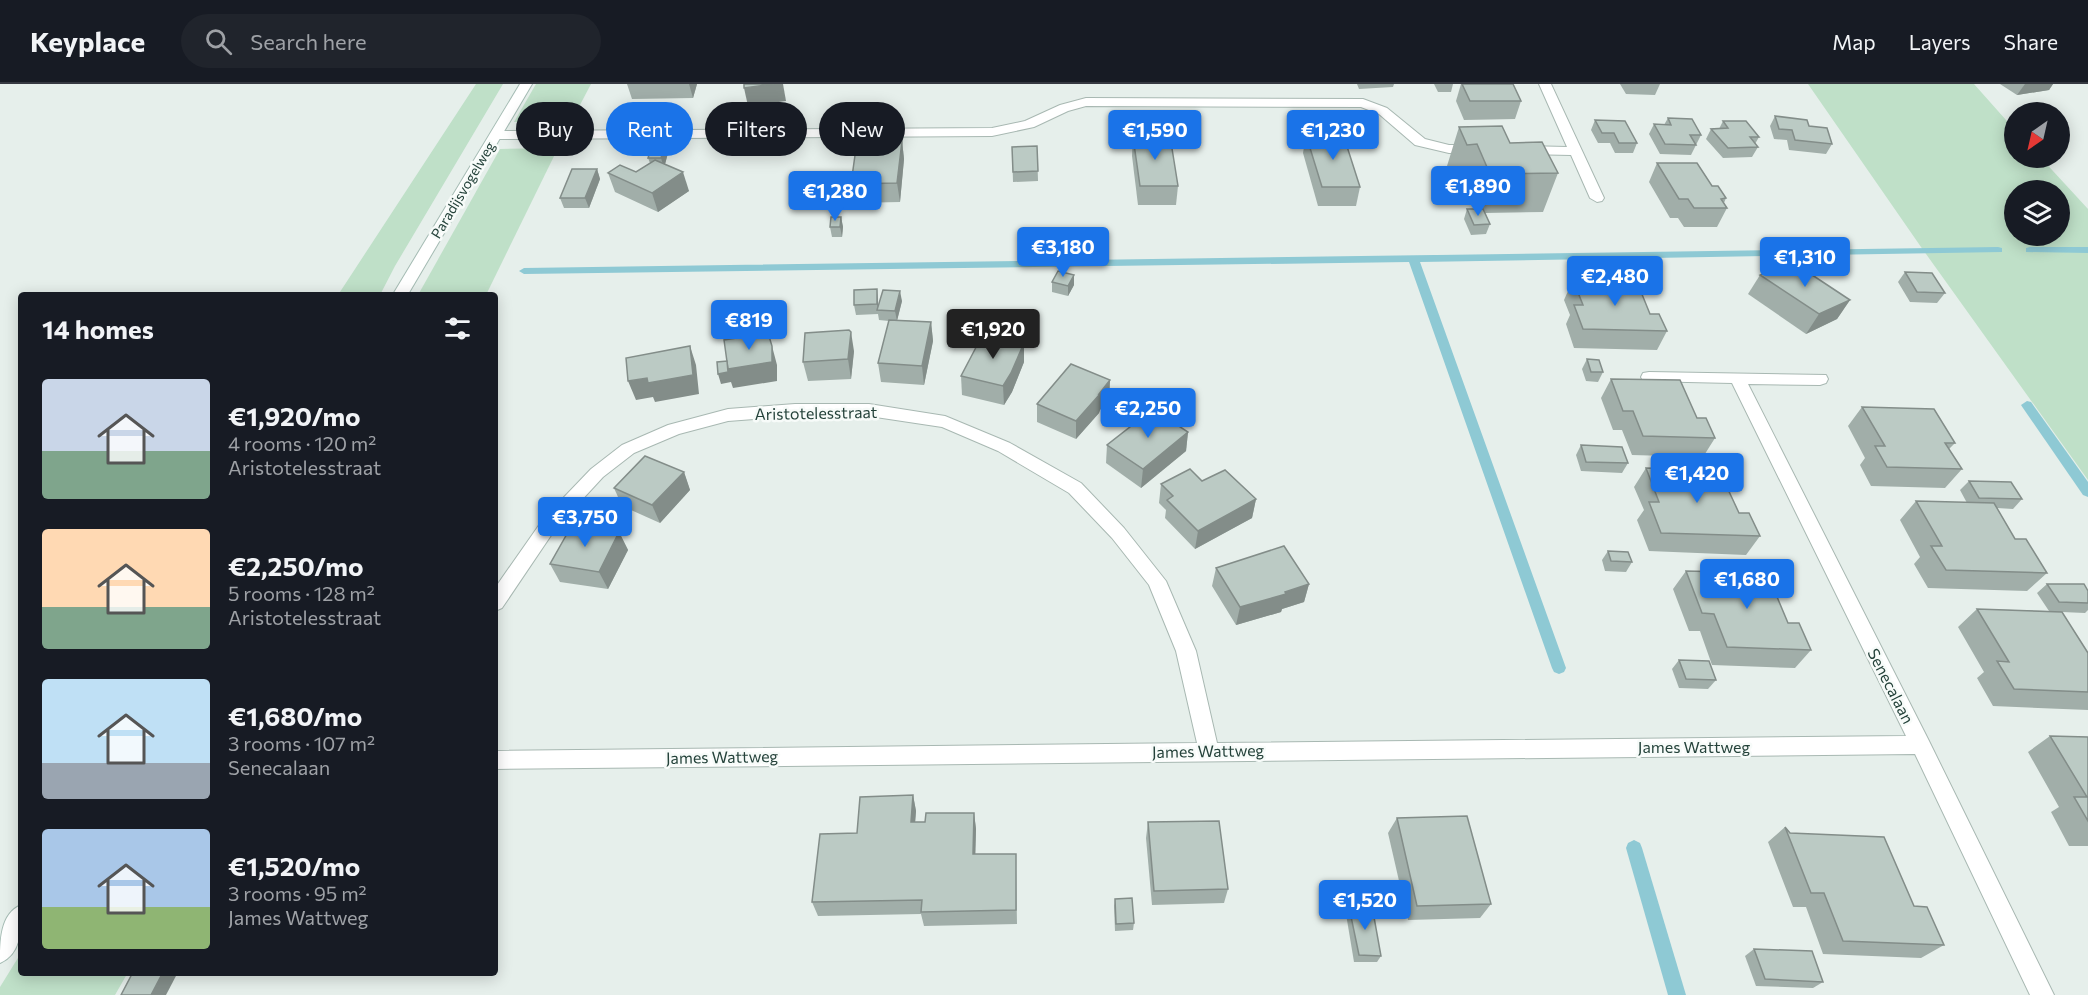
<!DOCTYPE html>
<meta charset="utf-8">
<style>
body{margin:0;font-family:Commissioner,sans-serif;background:#20242c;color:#f1f3f6;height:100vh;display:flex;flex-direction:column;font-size:22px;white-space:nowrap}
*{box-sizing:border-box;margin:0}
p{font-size:20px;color:#9ea1a6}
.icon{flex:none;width:33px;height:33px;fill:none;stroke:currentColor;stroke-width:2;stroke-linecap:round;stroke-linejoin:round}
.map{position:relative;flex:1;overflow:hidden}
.details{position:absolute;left:18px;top:208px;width:480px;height:684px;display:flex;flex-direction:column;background:#171b24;border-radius:6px;box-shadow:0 3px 15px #0003}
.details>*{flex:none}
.banner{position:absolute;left:516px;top:18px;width:570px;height:54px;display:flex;gap:12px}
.needle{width:39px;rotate:214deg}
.fabs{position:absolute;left:2004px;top:18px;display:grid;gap:12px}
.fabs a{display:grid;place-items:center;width:66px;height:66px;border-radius:50%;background:#171b24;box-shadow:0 3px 15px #0003;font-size:30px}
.price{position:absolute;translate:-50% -51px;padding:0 14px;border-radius:6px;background:#1a73e8;color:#fff;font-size:20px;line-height:39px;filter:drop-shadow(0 2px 3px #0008)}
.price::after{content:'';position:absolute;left:50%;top:36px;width:18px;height:14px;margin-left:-9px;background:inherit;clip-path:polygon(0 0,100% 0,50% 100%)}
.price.on{background:#222;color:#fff}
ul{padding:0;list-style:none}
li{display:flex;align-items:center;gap:18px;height:150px;padding:0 24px}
li span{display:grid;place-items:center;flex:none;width:168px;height:120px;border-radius:6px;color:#555}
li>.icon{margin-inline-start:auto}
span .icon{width:72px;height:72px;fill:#fffc;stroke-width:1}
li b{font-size:26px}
h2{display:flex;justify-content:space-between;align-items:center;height:72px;padding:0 24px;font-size:26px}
.chip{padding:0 21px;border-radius:27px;background:#171b24;box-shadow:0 3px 15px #0003;font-size:21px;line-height:54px}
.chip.on{background:#1a73e8;color:#fff}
header{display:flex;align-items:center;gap:36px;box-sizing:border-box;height:84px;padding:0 30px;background:#171b24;border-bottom:2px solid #363941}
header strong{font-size:28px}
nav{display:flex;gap:33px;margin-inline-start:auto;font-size:21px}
.search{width:420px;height:54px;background:#20242c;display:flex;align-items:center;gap:15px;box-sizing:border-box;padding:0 21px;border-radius:33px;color:#9ea1a6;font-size:22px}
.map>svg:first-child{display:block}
.green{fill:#bfe0c8;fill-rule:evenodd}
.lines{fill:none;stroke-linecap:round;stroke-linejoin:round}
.stream{fill:#8ec9d4;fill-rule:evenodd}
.street-casing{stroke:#a8b8b2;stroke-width:2}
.secondary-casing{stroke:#a4bbb3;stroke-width:2}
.street{fill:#fff;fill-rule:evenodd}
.secondary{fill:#fff;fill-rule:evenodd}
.wall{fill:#a1aea9}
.shaded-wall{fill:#838d89}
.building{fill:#bbcac4;stroke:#838d89;stroke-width:1.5}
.labels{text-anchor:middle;stroke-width:5;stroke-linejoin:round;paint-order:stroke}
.far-street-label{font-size:14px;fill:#24423a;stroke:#f7fbf9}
.street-label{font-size:16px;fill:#24423a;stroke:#f7fbf9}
</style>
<header>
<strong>Keyplace</strong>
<div class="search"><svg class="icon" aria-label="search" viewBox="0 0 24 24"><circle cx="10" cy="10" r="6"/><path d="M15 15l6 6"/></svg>Search here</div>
<nav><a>Map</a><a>Layers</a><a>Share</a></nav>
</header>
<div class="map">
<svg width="2088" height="911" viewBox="0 0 2088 911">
<rect width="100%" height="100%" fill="#e6efeb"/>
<g class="green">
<path d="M476,0H503L395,182L380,211H338Z"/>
<path d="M536,0H591L571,38H514Z"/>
<path d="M1808,0H1974L2014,45V74H2041L2088,125V396L1921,163ZM2014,106H2060V152H2014Z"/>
<path d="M558,64L486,211H418L500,65Z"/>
<path d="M21,869V890H127L115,911H0V903Z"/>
</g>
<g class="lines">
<g class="stream">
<path d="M1998,163L2002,164V168L1420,178L1566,584L1564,588L1559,590L1554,588L1552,584L1409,178L524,190L519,187L524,184Z"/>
<path d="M2030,163H2088V169L2026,168V164Z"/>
<path d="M2027,317L2031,318L2088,398V413L2083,411L2023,324L2021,321Z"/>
<path d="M1634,756L1640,759L1642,764L1686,911H1668L1626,764L1628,759Z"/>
</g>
<defs>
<g id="street">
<path d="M1539,0H1551L1604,114L1602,117L1597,118L1590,114L1571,71L1521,70L1514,66L1521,62L1567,63Z"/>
<path d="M1086,14L1363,15L1387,24L1425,55L1449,61H1476L1483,65L1476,69H1449L1415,61L1379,30L1361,23L1086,22L1068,27L1034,43L992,52L496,55L490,51L496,47L992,44L1025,37L1060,21Z"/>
<path d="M1649,288L1826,291L1828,295L1826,299L1820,301L1748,300L1928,655L2054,911H2030L1915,670L495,685V667L1197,659L1176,567L1149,501L1112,454L1069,409L998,367L942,343L869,332H795L728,337L679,350L634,369L603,393L556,444L502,524L495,527V504L544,434L591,385L622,361L668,341L728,325L795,320H869L945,332L1010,359L1081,399L1124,444L1166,497L1196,567L1217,659L1906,652L1732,299L1643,297L1641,293L1643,289Z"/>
</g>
<g id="secondary">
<path d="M520,0H532L407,212H392Z"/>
<path d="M21,821C21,842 23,869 0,879C0,857 0,830 21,821Z"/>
</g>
</defs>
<use href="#street" class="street-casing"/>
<use href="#secondary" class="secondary-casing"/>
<use href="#street" class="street"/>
<use href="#secondary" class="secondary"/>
</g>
<g class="wall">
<path d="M627,0H697L693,14L632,15Z"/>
<path d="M1357,0H1394L1393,3L1359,5Z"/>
<path d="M1434,0H1453L1451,8H1438Z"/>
<path d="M1461,0H1513L1521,17L1515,35L1464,36L1456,17Z"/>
<path d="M1620,0H1660L1655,11L1626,10Z"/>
<path d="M2000,0H2053L2049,6L2017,11Z"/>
<path d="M1775,32L1809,42L1832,60L1826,70L1789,66L1787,56L1774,55L1770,42Z"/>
<path d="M1668,34L1701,51L1691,71L1660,70L1649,50L1654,40L1664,41Z"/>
<path d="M1595,36L1637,59L1633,69H1615L1610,59H1598L1591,46Z"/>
<path d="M1723,37L1759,53L1755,60L1758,63L1752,73L1723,74L1706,55L1711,45H1719Z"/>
<path d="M1459,43L1510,59L1558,89L1543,128L1485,129L1490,140L1486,150L1471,151L1464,135L1467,125H1475L1464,99L1454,100L1447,82Z"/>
<path d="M1306,51L1360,103L1356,122H1318L1303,69Z"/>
<path d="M1133,53L1178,102L1176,121H1138L1132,72Z"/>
<path d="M902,57L904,75L900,118L854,119L851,100Z"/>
<path d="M1037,62L1038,97L1013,98L1012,63Z"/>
<path d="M668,69L665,80L689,107L658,128L615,108L608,89L636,88L650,79L648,74Z"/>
<path d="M1657,79L1712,102L1726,114L1724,119L1727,124L1717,143H1684L1678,134H1670L1649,98Z"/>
<path d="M597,85L600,95L589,124H564L560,114Z"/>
<path d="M841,133L843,143L842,153H832L830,143Z"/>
<path d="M1905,188L1945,209L1937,219L1910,218L1898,198Z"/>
<path d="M1074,191V201L1068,212L1052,208V198Z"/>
<path d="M1760,191L1850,216L1837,235L1806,250L1748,210Z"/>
<path d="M1573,196L1667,247L1657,266L1574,264L1566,240L1570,231L1564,216Z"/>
<path d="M878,215V223L902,217L897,236L931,238L933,257L924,301L881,298L878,279L889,237L879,236L878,230L856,231L854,221Z"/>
<path d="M1024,259V278L1012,308L1004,321L962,311L961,292Z"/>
<path d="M854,267L851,295L808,297L803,278Z"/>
<path d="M1587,275L1603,288L1598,298L1586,297L1582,285Z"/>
<path d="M1611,295L1697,334L1715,354L1703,373L1632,371L1622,346H1613L1601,314Z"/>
<path d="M1110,296L1109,315L1100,326L1099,329L1076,355L1037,338V320Z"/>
<path d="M1862,323L1955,359L1949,365L1962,385L1945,404L1871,402L1860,381L1865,374L1848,342Z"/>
<path d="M1188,348L1186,367L1141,404L1106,379L1107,361Z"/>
<path d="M1581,361L1628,379L1622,389L1581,387L1576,371Z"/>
<path d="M1646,384L1739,429L1760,452L1746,471L1649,467L1637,436L1644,426L1634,403Z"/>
<path d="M684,388L690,406L660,439L622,422L614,404Z"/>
<path d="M1202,397L1256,415L1252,434L1195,465L1165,434L1166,426L1159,419L1161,400Z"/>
<path d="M1969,397L2022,415L2013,425L1997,424L2015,455L2047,489L2027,507L1928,504L1914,480L1920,473L1900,436L1916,417L1967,419L1960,406Z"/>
<path d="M619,448L628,466L608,505L560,498L550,480Z"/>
<path d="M1608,467L1632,478L1626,488L1605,487L1602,476Z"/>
<path d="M1216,484L1309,500L1304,518L1282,525L1281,528L1236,541L1212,502Z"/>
<path d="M1686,487L1788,539L1811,566L1795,584L1712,581L1700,547H1689L1673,505Z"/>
<path d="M2047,500L2088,507V526L2085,529L2062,528L2088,569V626L1993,622L1977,594L1984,588L1958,543L1977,525L2049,527L2037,509Z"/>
<path d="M1679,576L1716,596L1708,605L1679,604L1672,585Z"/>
<path d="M2050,652L2088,653V762H2069L2051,728L2059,723L2028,668Z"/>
<path d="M913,711L916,727L915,738H925L974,729L976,745L975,770L1016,784L1017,840L924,842L921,830L818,832L812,818L857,749Z"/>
<path d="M1397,734L1491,820L1480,834L1408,836L1388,749Z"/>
<path d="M1148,738L1228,805L1224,819L1152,821L1146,754Z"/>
<path d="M1785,743L1790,749L1914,822L1944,861L1921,874L1823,870L1806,823H1793L1768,758Z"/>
<path d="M1115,815L1134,839L1133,846L1115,847L1114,822Z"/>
<path d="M1349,823L1381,872L1377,878H1354L1346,830Z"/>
<path d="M1754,865L1823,898L1813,904L1756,902L1745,872Z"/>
</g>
<g class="shaded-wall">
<path d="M689,0H697L693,14Z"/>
<path d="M774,0H783L786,17L748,22L744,4Z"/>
<path d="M2025,0H2053L2049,6L2017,11Z"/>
<path d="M902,57L904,75L900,118L897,99Z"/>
<path d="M666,59L668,69L664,84L661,74Z"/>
<path d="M597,85L600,95L589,124L585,114Z"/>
<path d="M683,88L689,107L658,128L652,109Z"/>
<path d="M841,133L843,143L842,153L840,143Z"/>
<path d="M1074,191V201L1068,212V202Z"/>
<path d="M877,205L878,215V226L877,220Z"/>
<path d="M900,207L902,217L897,237L895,227Z"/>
<path d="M1850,216L1837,235L1806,250L1819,230Z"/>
<path d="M931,238L933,257L924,301L922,282Z"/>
<path d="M851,248L854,267L851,295L848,275Z"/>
<path d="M1024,259V278L1012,308L1004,321L1003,302Z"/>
<path d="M690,262L696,281L699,310L655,318L653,313L636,316L628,297L647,294Z"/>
<path d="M772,262L777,281V297L733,304L731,298L721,300L718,290Z"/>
<path d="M1110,296L1109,315L1100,326L1099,329L1076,355V337Z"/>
<path d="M1188,348L1186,367L1141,404L1143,385Z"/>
<path d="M684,388L690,406L660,439L652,421Z"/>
<path d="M1256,415L1252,434L1195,465L1198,447Z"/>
<path d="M619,448L628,466L608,505L599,488Z"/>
<path d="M1309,500L1304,518L1282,525L1281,528L1236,541L1240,523Z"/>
<path d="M913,711L916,727L914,753L911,738Z"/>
<path d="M974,729L976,745L975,785L973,770Z"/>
<path d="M162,890H177L166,911H151Z"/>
</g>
<g class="building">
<path d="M744,0H774L744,4Z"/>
<path d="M1462,0H1513L1521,17H1470Z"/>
<path d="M1775,32L1807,36L1809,42L1827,44L1832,60L1795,56L1792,46L1779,45Z"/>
<path d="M1668,34L1692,35L1701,51H1690L1696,61L1665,60L1654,40L1671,41Z"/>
<path d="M1595,36L1625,37L1637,59H1619L1614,49H1602Z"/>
<path d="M1723,37H1746L1759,53H1750L1758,63L1728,64L1711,45L1728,44Z"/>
<path d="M1502,42L1510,59L1542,58L1558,89L1490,90L1477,60L1467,61L1459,43Z"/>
<path d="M1343,50L1360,103H1322L1306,51Z"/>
<path d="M1170,52L1178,102H1140L1133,53Z"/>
<path d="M857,57H902L897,99L851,100Z"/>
<path d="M666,59L661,74H648L653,60Z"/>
<path d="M1037,62L1038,87L1013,88L1012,63Z"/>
<path d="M655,76L683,88L652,109L608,89L620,81L636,88Z"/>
<path d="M1657,79H1697L1712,102H1718L1726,114L1721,115L1727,124H1694L1688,115H1679Z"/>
<path d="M572,85H597L585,114H560Z"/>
<path d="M1467,125H1483L1490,140L1474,141Z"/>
<path d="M831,133H841L840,143H830Z"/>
<path d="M1791,177L1850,216L1819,230L1760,191Z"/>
<path d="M1058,187L1074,191L1068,202L1052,198Z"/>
<path d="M1905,188L1932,189L1945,209L1917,208Z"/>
<path d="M1573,196L1637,198L1650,230H1659L1667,247L1583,245L1574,221H1583Z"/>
<path d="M877,205V220L854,221V206Z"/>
<path d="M883,206L900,207L895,227L877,226Z"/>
<path d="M889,236L931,238L922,282L878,279Z"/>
<path d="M849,246L851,248L848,275L803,278L805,249Z"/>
<path d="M768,249L772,262V278L728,285L724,256Z"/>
<path d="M983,250L1024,259L1011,289L1003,302L961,292Z"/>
<path d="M690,262L693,291L648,299L647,294L628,297L626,274Z"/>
<path d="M1587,275L1599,276L1603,288H1591Z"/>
<path d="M727,277L728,288L718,290L717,278Z"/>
<path d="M1071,280L1110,296L1099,310H1100L1076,337L1037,320Z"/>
<path d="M1611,295L1680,296L1697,334H1706L1715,354L1643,352L1633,327H1623Z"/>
<path d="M1862,323L1934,325L1955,359H1945L1962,385L1887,383L1875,362H1885Z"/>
<path d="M1153,325L1188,348L1143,385L1107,361Z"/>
<path d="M1581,361L1622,363L1628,379L1586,378Z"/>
<path d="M645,372L684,388L652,421L614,404Z"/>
<path d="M1646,384L1719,386L1739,429H1749L1760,452L1661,449L1649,418H1659Z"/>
<path d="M1190,385L1202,397L1225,386L1256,415L1198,447L1167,416L1173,412L1161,400Z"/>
<path d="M1969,397L2011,398L2022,415L1979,414Z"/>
<path d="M1916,417L1994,419L2015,455H2026L2047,489L1946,486L1931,462H1942Z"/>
<path d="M572,441L619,448L599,488L550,480Z"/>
<path d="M1284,462L1309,500L1285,508L1286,510L1240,523L1216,484Z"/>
<path d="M1608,467L1628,468L1632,478L1611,477Z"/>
<path d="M1686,487L1767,489L1788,539H1799L1811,566L1727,563L1714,530L1702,529Z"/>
<path d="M2047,500H2084L2088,507V519L2059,518Z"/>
<path d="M1977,525L2062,528L2088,569V608L2014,605L1997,577L2009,578Z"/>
<path d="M1679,576L1709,577L1716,596L1686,595Z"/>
<path d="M2050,652L2088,653V737L2074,713H2087Z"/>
<path d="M913,711L911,738H925L926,729H974L973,770H1016V826L921,828L922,816L812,818L820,750L857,749L860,713Z"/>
<path d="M1467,732L1491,820L1417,822L1397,734Z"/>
<path d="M1219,737L1228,805L1154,807L1148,738Z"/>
<path d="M1785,743L1790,749L1884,753L1914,822L1927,823L1944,861L1843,857L1824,809H1811Z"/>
<path d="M1132,814L1134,839L1116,840L1115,815Z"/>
<path d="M1372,822L1381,872L1359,871L1349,823Z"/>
<path d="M1754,865L1812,867L1823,898L1765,895Z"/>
<path d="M132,890H162L151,911H121Z"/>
</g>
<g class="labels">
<g class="far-street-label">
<text transform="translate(463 106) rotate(-59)" y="5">Paradijsvogelweg</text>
</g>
<g class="street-label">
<text transform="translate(816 329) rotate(-1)" y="6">Aristotelesstraat</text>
<text transform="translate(1891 602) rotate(63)" y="6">Senecalaan</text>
<text x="1694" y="669">James Wattweg</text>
<text transform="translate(1208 667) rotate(-1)" y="6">James Wattweg</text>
<text transform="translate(722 673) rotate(-1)" y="6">James Wattweg</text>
</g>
</g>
</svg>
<div class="fabs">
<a><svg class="needle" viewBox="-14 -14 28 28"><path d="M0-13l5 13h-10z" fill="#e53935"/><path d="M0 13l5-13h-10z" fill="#9ea1a6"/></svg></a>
<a><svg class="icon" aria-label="layers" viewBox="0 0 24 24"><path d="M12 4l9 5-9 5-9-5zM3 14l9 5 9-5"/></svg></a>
</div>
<b class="price" style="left:1155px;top:77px">€1,590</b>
<b class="price" style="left:1333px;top:77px">€1,230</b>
<b class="price" style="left:1478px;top:133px">€1,890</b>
<b class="price" style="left:835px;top:138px">€1,280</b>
<b class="price" style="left:1063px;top:194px">€3,180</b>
<b class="price" style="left:1805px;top:204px">€1,310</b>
<b class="price" style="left:1615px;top:223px">€2,480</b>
<b class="price" style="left:749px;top:267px">€819</b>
<b class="price on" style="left:993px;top:276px">€1,920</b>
<b class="price" style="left:1148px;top:355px">€2,250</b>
<b class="price" style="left:1697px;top:420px">€1,420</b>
<b class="price" style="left:585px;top:464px">€3,750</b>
<b class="price" style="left:1747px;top:526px">€1,680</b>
<b class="price" style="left:1365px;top:847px">€1,520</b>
<div class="banner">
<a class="chip">Buy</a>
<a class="chip on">Rent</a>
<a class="chip">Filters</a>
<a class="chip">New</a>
</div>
<section class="details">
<h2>14 homes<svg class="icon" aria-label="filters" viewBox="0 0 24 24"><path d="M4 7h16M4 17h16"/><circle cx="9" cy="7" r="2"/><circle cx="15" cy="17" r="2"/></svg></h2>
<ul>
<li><span style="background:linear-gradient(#c9d6e8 60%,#7fa58c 0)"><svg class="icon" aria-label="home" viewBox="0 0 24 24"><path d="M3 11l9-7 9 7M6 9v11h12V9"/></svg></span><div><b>€1,920/mo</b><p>4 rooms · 120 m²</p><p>Aristotelesstraat</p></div></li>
<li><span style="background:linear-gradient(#ffd9b3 65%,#7fa58c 0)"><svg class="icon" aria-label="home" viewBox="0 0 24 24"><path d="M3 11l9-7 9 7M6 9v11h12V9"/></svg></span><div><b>€2,250/mo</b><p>5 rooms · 128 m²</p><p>Aristotelesstraat</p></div></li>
<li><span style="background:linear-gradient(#bfe0f5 70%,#9aa5b1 0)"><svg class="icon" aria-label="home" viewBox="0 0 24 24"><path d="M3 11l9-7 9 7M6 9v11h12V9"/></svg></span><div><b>€1,680/mo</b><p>3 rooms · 107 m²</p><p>Senecalaan</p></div></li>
<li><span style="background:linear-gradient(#a9c7e8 65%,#8fb573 0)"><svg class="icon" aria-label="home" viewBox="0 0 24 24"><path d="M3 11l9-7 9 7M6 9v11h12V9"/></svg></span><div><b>€1,520/mo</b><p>3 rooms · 95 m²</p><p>James Wattweg</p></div></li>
</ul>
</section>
</div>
